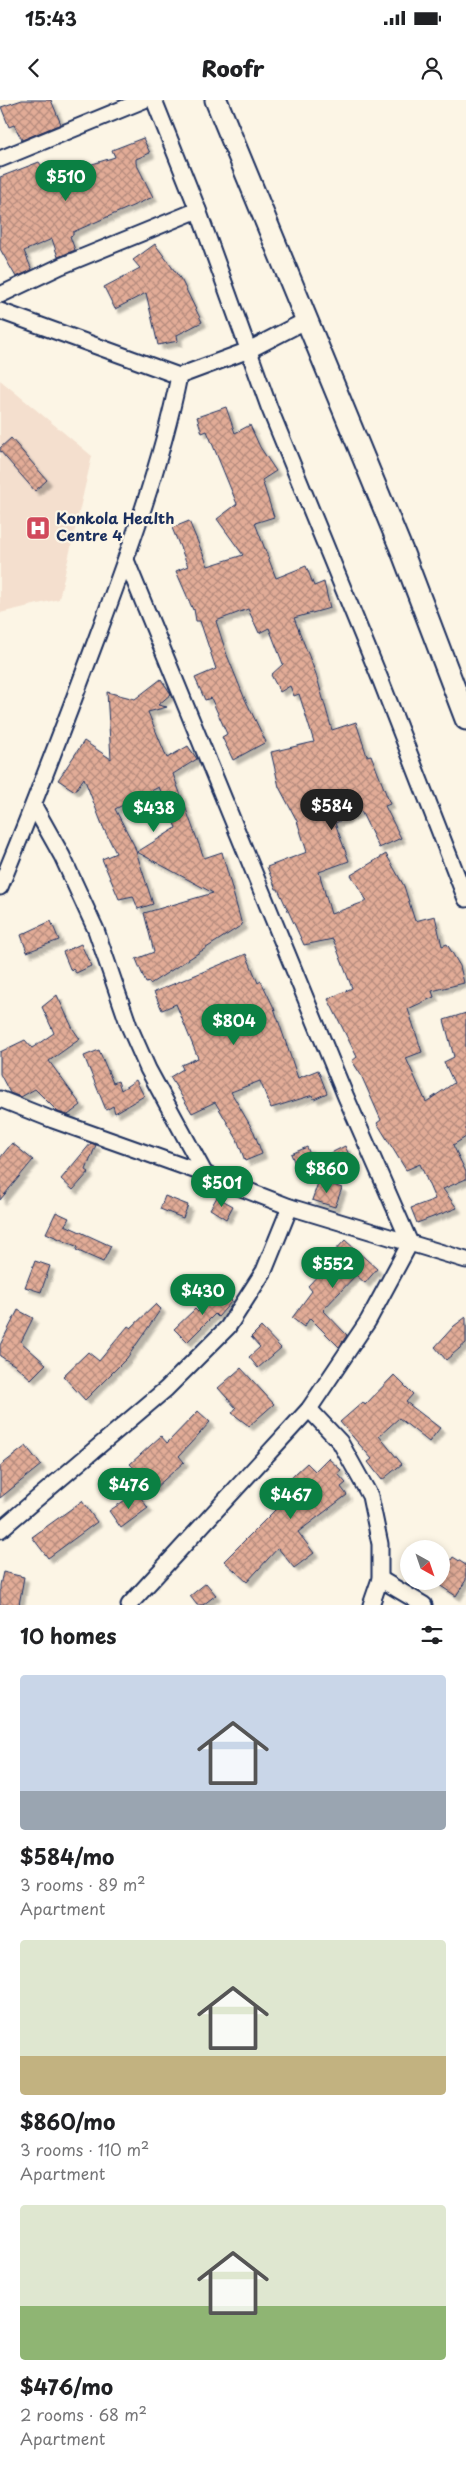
<!DOCTYPE html>
<meta charset="utf-8">
<style>
body{margin:0;font-family:"Playpen Sans",sans-serif;background:#f2f2f2;color:#202124;height:100vh;display:flex;flex-direction:column;font-size:19px;white-space:nowrap}
*{box-sizing:border-box;margin:0}
p{font-size:16px;color:#757577}
.icon{flex:none;width:28px;height:28px;fill:none;stroke:currentColor;stroke-width:2;stroke-linecap:round;stroke-linejoin:round}
.map{position:relative;height:1505px;overflow:hidden}
.details{display:flex;flex-direction:column;background:#fff;flex:1}
.details>*{flex:none}
.needle{width:32px;rotate:140deg}
.tools{position:absolute;left:400px;top:1440px;display:grid;gap:10px}
.tools a{display:grid;place-items:center;width:50px;height:50px;border-radius:50%;background:#fff;box-shadow:0 2px 8px #0003;font-size:25px}
.price{position:absolute;translate:-50% -42px;padding:0 11px;border-radius:18px;background:#0b8043;color:#fff;font-size:16px;line-height:32px;filter:drop-shadow(0 1px 2px #0008)}
.price::after{content:'';position:absolute;left:50%;top:30px;width:15px;height:11px;margin-left:-8px;background:inherit;clip-path:polygon(0 0,100% 0,50% 100%)}
.price.current{background:#222;color:#fff}
ul{padding:0;list-style:none}
li{display:grid;align-content:center;gap:10px;height:265px;padding:0 20px}
li span{display:grid;place-items:center;height:155px;border-radius:5px;color:#555}
li>.icon{margin-inline-start:auto}
span .icon{width:90px;height:90px;fill:#fffc;stroke-width:1}
li b{font-size:21px}
h2{display:flex;justify-content:space-between;align-items:center;height:60px;padding:0 20px;font-size:21px}
.status{display:flex;justify-content:space-between;align-items:center;height:35px;padding:0 25px;background:#fff;direction:ltr}
.status svg{height:14px;fill:currentColor}
header{display:flex;justify-content:space-between;align-items:center;height:65px;padding:0 20px;background:#fff;font-size:22px;font-weight:800}
.map>svg:first-child{display:block}
.built{fill:#f4dfce}
.building{fill:url(#building-cross-hatch);stroke:#1b2f5e;filter:url(#shadow)}
.lines{fill:none;stroke-linecap:round;stroke-linejoin:round}
.street-casing{stroke:#1b2f5e;stroke-width:19}
.secondary-casing{stroke:#1b2f5e;stroke-width:25}
.street{stroke:#fcf5e5;stroke-width:15}
.secondary{stroke:#fcf5e5;stroke-width:21}
.labels{text-anchor:middle;stroke-width:4.5;stroke-linejoin:round;paint-order:stroke}
.poi-label{font-size:15px;font-weight:bold;fill:#1b2f5e;stroke:#fcf5e5;text-anchor:start}
</style>
<div class="status"><b>15:43</b><svg viewBox="0 0 49 12"><path d="M0 12V9h3v3zM5 12V6h3v6zM10 12V3h3v9zM15 12V0h3v12zM26 1h20v11H26zM47 4h2v5h-2z"/></svg></div>
<header><svg class="icon" aria-label="back" viewBox="0 0 24 24"><path d="M15 5l-7 7 7 7"/></svg>Roofr<svg class="icon" aria-label="person" viewBox="0 0 24 24"><circle cx="12" cy="8" r="4"/><path d="M4 21q1-7 8-7t8 7"/></svg></header>
<div class="map">
<svg width="466" height="1505" viewBox="0 0 466 1505">
<defs>
<pattern id="building-cross-hatch" width="8" height="8" patternUnits="userSpaceOnUse" patternTransform="scale(1.25)"><rect width="8" height="8" fill="#e2ac97"/><path d="M0 0l8 8M0 8l8-8" fill="none" stroke="#b68c7e"/></pattern>
<filter id="shadow"><feDropShadow dx="4.5" dy="4.5" stdDeviation="1" flood-color="#0004"/></filter>
</defs>
<rect width="100%" height="100%" fill="#fcf5e5"/>
<filter id="ink" filterUnits="userSpaceOnUse"><feTurbulence type="fractalNoise" baseFrequency=".02" numOctaves="2"/><feDisplacementMap in="SourceGraphic" scale="10" xChannelSelector="R" yChannelSelector="G"/><feConvolveMatrix kernelMatrix="1 2 1 2 8 2 1 2 1" color-interpolation-filters="sRGB"/></filter>
<g filter="url(#ink)">
<path class="built" d="M0,280L92,356L59,499L0,513Z"/>
<g class="building">
<path d="M22,0H51L61,24L22,40L14,25L9,27L1,7Z"/>
<path d="M143,38L150,53L136,59V63L153,97L73,132V135L70,136L75,150L58,157L52,139L24,151L32,170L16,177L0,149V77L39,62L50,78L77,64L79,68L115,57L112,50Z"/>
<path d="M155,144L182,181L202,222L177,235L178,241L158,245L146,193L115,209L104,187L140,168L133,160Z"/>
<path d="M226,307L235,333L250,325L260,347L276,371L262,380L274,417L255,423L276,478L306,466L314,486L324,482L330,508L294,518L316,574L332,630L356,622L367,656L371,655L390,704L385,706L401,738L379,748L361,711L335,723L349,761L319,772L331,814L367,801L351,775L386,754L404,786L415,821L435,816L442,846L447,844L460,866L464,883L432,891L434,897L408,909L422,952L406,958L426,1002L454,983L444,962L454,957L444,920L466,913V1037L453,1045L466,1072V1079L443,1089L457,1108L417,1123L411,1108L435,1099L420,1064L406,1070L377,1023L381,1020L361,975L352,961L357,957L328,899L352,888L333,839L304,845L278,789H276L267,767L307,752L297,721L279,687L271,652L314,642L299,594L294,596L290,586L280,592L271,575L283,564L269,528L259,533L248,509L216,521L227,555L244,597L266,642L233,660L222,637L227,634L211,598L205,600L195,578L216,569L200,521H196L194,509L193,510L176,471L188,466L172,428L189,421L208,466L243,455L217,419L237,404L207,331L202,333L197,317Z"/>
<path d="M11,338L47,380L35,391L0,351V348Z"/>
<path d="M161,579L171,594L158,605L167,607L148,612L167,658L188,646L197,659L173,674L204,758L222,752L242,825L150,884L149,882L146,883L136,859L154,852L144,813L213,793L137,752L176,728L159,687L115,709L134,745L153,804L138,809L133,796L119,799L102,759L116,753L103,727L84,678L75,691L58,680L84,641L111,659L107,592L135,599Z"/>
<path d="M51,821L59,840L27,852L21,835Z"/>
<path d="M81,844L91,866L76,873L73,869L71,871L63,852Z"/>
<path d="M246,854L258,883L261,881L274,908L298,978L318,970L327,993L314,999L313,995L271,1008L260,981L231,992L254,1032L262,1054L245,1061L237,1039L215,1002L192,1013L170,977L183,969L181,965L198,958L176,904L162,910L154,892Z"/>
<path d="M57,895L73,929L80,939L49,961L81,1005L68,1015L58,1012L35,989L21,997L10,993L0,974V952L25,940L32,948L54,933L42,907Z"/>
<path d="M99,950L113,983L118,981L121,990L136,980L144,996L115,1013L113,1006L106,1010L84,956Z"/>
<path d="M12,1043L33,1060L0,1100V1058Z"/>
<path d="M91,1043L96,1045L86,1070L89,1072L73,1090L61,1079Z"/>
<path d="M345,1046L351,1059L322,1074L329,1054Z"/>
<path d="M307,1047L316,1069L300,1076L291,1054Z"/>
<path d="M319,1080L342,1088L335,1107L312,1100Z"/>
<path d="M165,1096L188,1105L183,1118L160,1109Z"/>
<path d="M217,1097L233,1106L226,1119L210,1109Z"/>
<path d="M56,1112L69,1118L65,1125L111,1146L103,1162L76,1150L78,1147L46,1133Z"/>
<path d="M345,1140L377,1169L365,1183L356,1175L323,1210L347,1235L339,1247L310,1218L304,1227L292,1218L312,1191L308,1186L335,1157L332,1154Z"/>
<path d="M35,1161L50,1166L41,1192L25,1187Z"/>
<path d="M218,1189L232,1201L218,1217L215,1214L187,1242L174,1229L195,1209L198,1212Z"/>
<path d="M156,1204L161,1209L127,1258L85,1300L63,1276L88,1252L99,1261L128,1226L131,1228Z"/>
<path d="M18,1210L33,1218L21,1242L46,1264L31,1279L16,1266L0,1256V1245Z"/>
<path d="M466,1217V1243L446,1260L435,1247L454,1226Z"/>
<path d="M261,1227L281,1248L258,1268L249,1257L260,1247L251,1237Z"/>
<path d="M241,1268L274,1304L249,1326L232,1313L236,1308L218,1288Z"/>
<path d="M394,1275L413,1294L406,1302L440,1328L429,1342L399,1318L379,1336L402,1364L382,1380L368,1362L372,1359L340,1322L363,1302L365,1305Z"/>
<path d="M198,1311L210,1322L179,1356L184,1362L154,1389L130,1364L161,1336L167,1343Z"/>
<path d="M26,1346L41,1365L0,1398V1366Z"/>
<path d="M328,1358L341,1370L338,1374L346,1383L341,1387L347,1395L298,1432L314,1453L294,1468L278,1448L247,1482L224,1461L293,1392L285,1383L307,1363L315,1371Z"/>
<path d="M137,1392L148,1408L121,1428L109,1411Z"/>
<path d="M82,1401L97,1422L48,1458L32,1437Z"/>
<path d="M453,1457L466,1465V1480L456,1496L436,1483L441,1481V1474Z"/>
<path d="M3,1472L24,1477L19,1505H0V1485Z"/>
<path d="M206,1483L216,1495L203,1505H197L190,1496Z"/>
</g>
<g class="lines">
<defs>
<g id="street">
<path d="M154,0L198,110L269,307L381,581L466,799"/>
<path d="M0,59L144,0"/>
<path d="M0,195L61,166L198,110"/>
<path d="M0,211L179,276L249,250L305,221"/>
<path d="M126,460L346,997L410,1143L368,1221L309,1309L129,1505"/>
<path d="M34,706L62,756L96,830L129,926L148,969L205,1074"/>
<path d="M0,787C34,705 65,623 96,540C128,454 161,366 179,276"/>
<path d="M0,999L53,1020L205,1074L290,1107L466,1160"/>
<path d="M309,1309L340,1342L370,1396L380,1444V1479L371,1505"/>
<path d="M0,1430L166,1289L228,1227L264,1171L290,1107"/>
<path d="M380,1479L424,1505"/>
</g>
<path id="secondary" d="M216,0L402,451L466,619"/>
</defs>
<use href="#street" class="street-casing"/>
<use href="#secondary" class="secondary-casing"/>
<use href="#street" class="street"/>
<use href="#secondary" class="secondary"/>
</g>
</g>
<defs>
<symbol id="hospital-square" viewBox="-11 -11 22 22"><rect x="-9" y="-9" width="18" height="18" rx="4" fill="#d1495b" stroke="#fcf5e5"/><path d="M-5-5h3v3.5h4V-5h3V5h-3V1.5h-4V5h-3Z" fill="#fff"/></symbol>
</defs>
<g fill-rule="evenodd">
<use href="#hospital-square" x="24" y="414" width="28" height="28"/>
</g>
<g class="labels">
<g class="poi-label">
<text x="56" y="424">Konkola Health<tspan x="56" dy="17">Centre 4</tspan></text>
</g>
</g>
</svg>
<div class="tools">
<a><svg class="needle" viewBox="-14 -14 28 28"><path d="M0-13l5 13h-10z" fill="#e53935"/><path d="M0 13l5-13h-10z" fill="#757577"/></svg></a>
</div>
<b class="price" style="left:66px;top:102px">$510</b>
<b class="price current" style="left:332px;top:731px">$584</b>
<b class="price" style="left:154px;top:733px">$438</b>
<b class="price" style="left:234px;top:946px">$804</b>
<b class="price" style="left:327px;top:1094px">$860</b>
<b class="price" style="left:222px;top:1108px">$501</b>
<b class="price" style="left:333px;top:1189px">$552</b>
<b class="price" style="left:203px;top:1216px">$430</b>
<b class="price" style="left:129px;top:1410px">$476</b>
<b class="price" style="left:291px;top:1420px">$467</b>
</div>
<section class="details">
<h2>10 homes<svg class="icon" aria-label="filters" viewBox="0 0 24 24"><path d="M4 7h16M4 17h16"/><circle cx="9" cy="7" r="2"/><circle cx="15" cy="17" r="2"/></svg></h2>
<ul>
<li><span style="background:linear-gradient(#c9d6e8 75%,#9aa5b1 0)"><svg class="icon" aria-label="home" viewBox="0 0 24 24"><path d="M3 11l9-7 9 7M6 9v11h12V9"/></svg></span><div><b>$584/mo</b><p>3 rooms · 89 m²</p><p>Apartment</p></div></li>
<li><span style="background:linear-gradient(#dfe7d0 75%,#c2b280 0)"><svg class="icon" aria-label="home" viewBox="0 0 24 24"><path d="M3 11l9-7 9 7M6 9v11h12V9"/></svg></span><div><b>$860/mo</b><p>3 rooms · 110 m²</p><p>Apartment</p></div></li>
<li><span style="background:linear-gradient(#dfe7d0 65%,#8fb573 0)"><svg class="icon" aria-label="home" viewBox="0 0 24 24"><path d="M3 11l9-7 9 7M6 9v11h12V9"/></svg></span><div><b>$476/mo</b><p>2 rooms · 68 m²</p><p>Apartment</p></div></li>
</ul>
</section>
